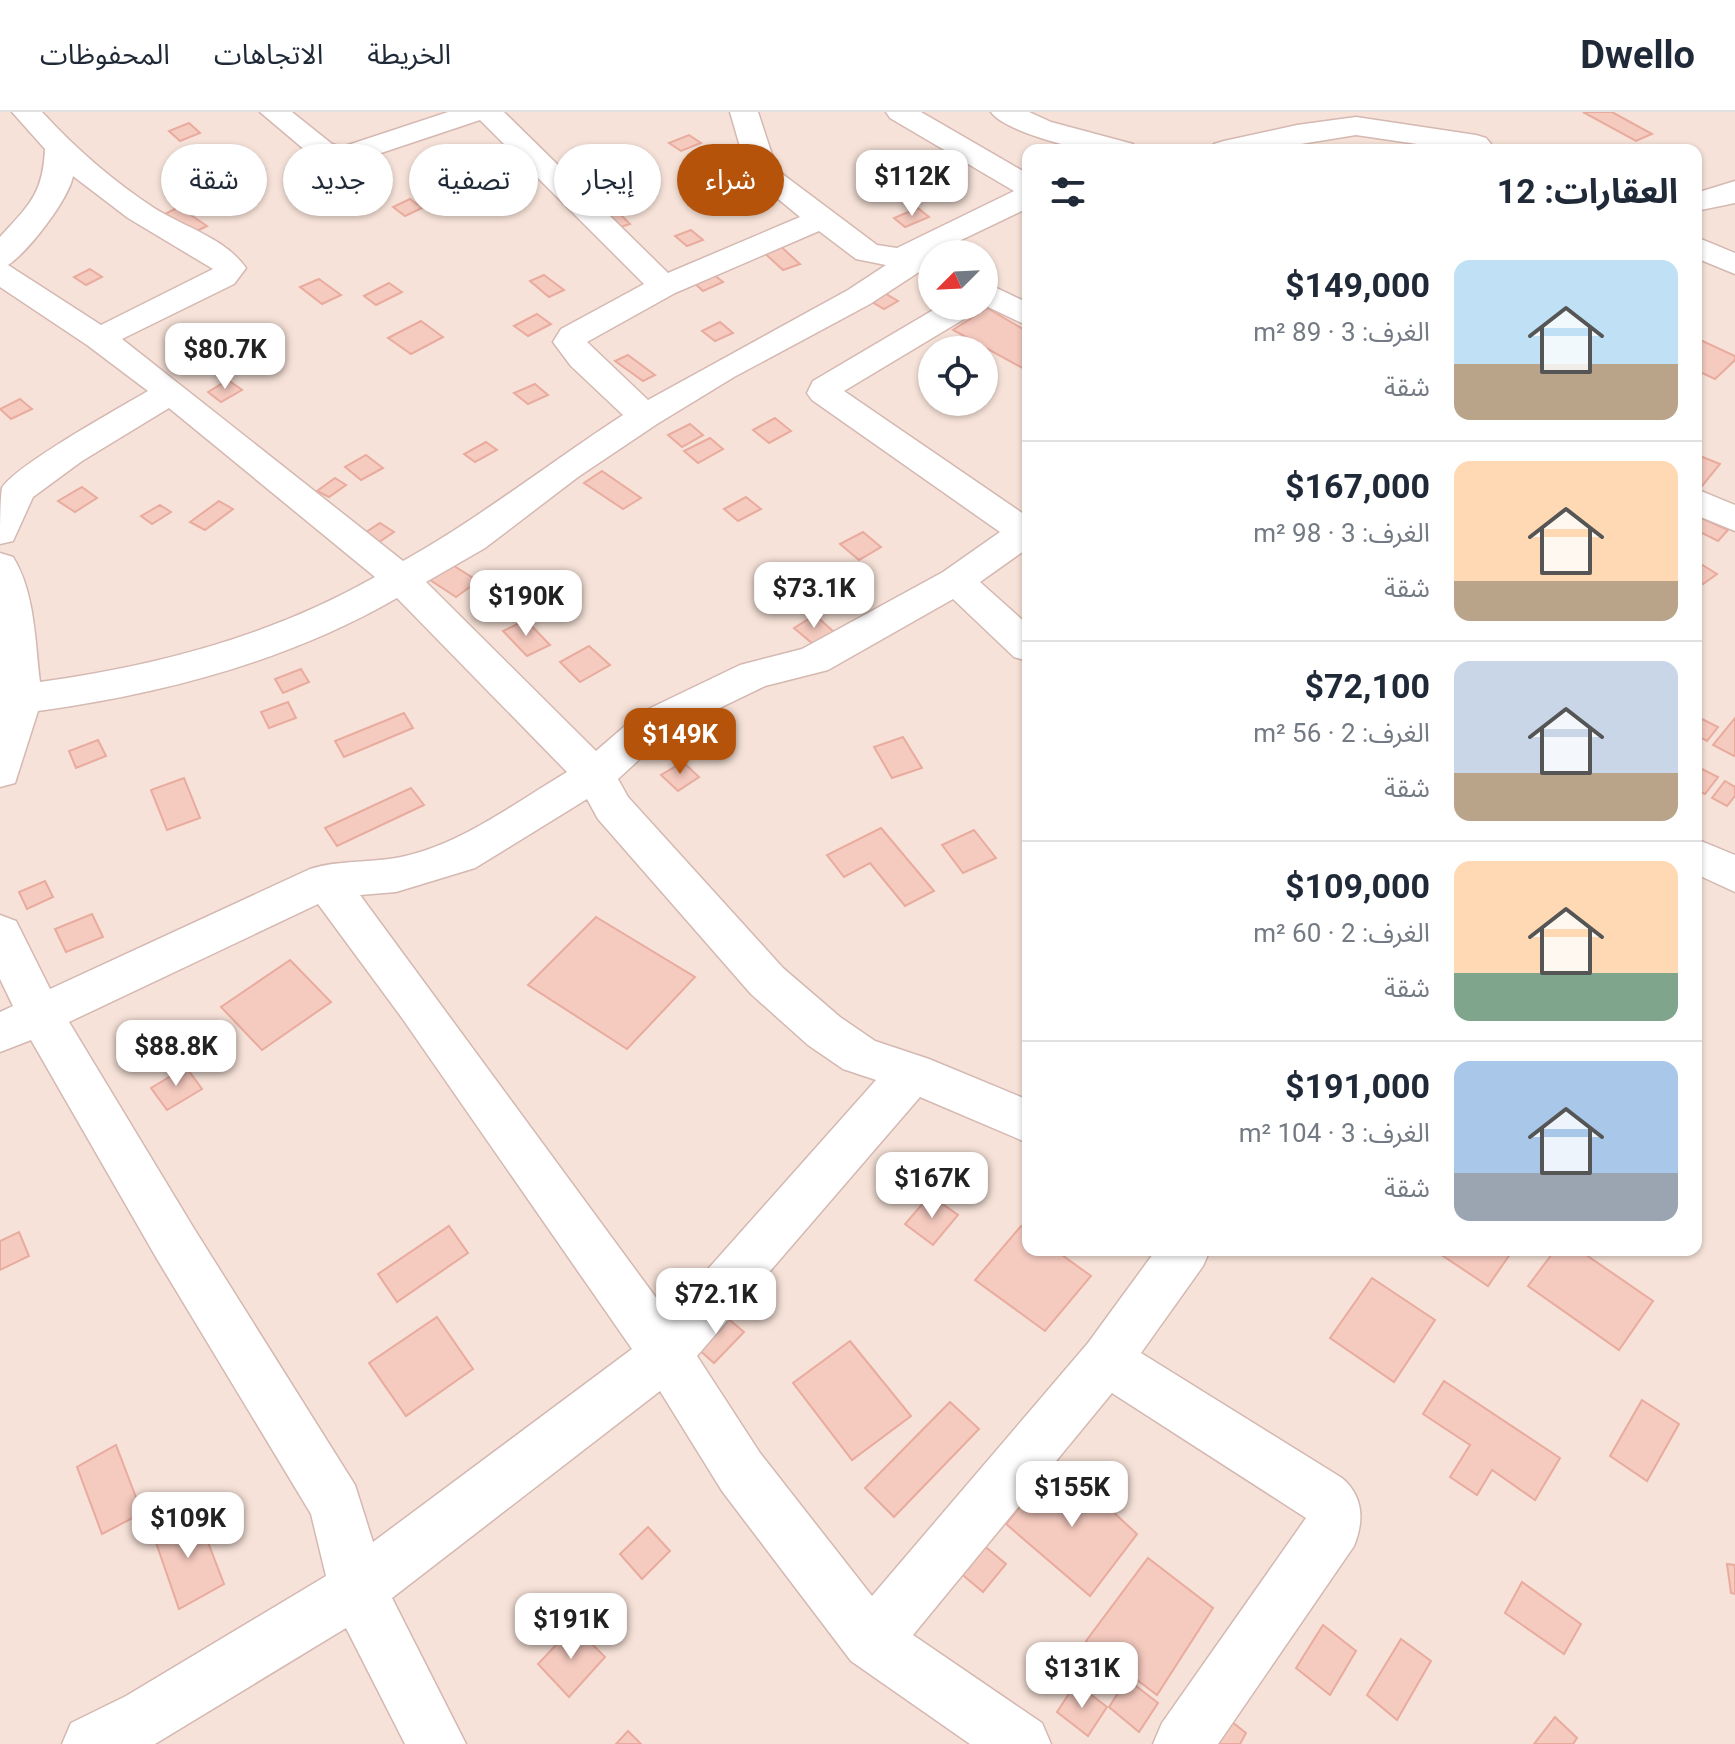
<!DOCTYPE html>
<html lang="ar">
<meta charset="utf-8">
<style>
body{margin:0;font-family:Roboto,"Noto Sans Arabic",sans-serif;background:#f2f2f3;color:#1f2937;direction:rtl;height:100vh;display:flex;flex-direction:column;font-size:30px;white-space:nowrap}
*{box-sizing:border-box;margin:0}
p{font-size:26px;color:#747a83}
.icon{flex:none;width:44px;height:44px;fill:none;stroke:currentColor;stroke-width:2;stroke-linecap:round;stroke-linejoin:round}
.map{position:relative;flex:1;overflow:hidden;direction:ltr}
.drawer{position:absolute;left:1022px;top:32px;width:680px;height:1112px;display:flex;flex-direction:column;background:#fff;border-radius:16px;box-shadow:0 2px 6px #0004;direction:rtl}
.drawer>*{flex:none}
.banner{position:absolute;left:24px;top:32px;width:760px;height:72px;direction:rtl;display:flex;gap:16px}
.needle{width:52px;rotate:246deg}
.controls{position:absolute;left:918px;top:128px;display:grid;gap:16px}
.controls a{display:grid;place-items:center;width:80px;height:80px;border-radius:50%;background:#fff;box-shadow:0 2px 6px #0004;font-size:40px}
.price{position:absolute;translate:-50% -68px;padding:0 18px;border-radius:16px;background:#fff;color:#222;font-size:26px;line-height:52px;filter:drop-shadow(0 2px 4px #0008)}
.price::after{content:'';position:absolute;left:50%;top:48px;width:24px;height:18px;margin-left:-12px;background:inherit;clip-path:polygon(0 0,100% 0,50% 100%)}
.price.current{background:#b45309;color:#fff}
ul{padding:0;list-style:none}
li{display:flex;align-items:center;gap:24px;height:200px;padding:0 24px}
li+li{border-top:2px solid #e0e1e3}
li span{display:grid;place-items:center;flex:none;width:224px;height:160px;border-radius:16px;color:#555}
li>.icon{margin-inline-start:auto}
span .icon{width:96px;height:96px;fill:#fffc;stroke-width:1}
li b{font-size:34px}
h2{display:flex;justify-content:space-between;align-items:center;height:96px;padding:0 24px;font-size:34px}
.chip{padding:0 28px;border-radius:36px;background:#fff;box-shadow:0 2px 6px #0004;font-size:28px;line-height:72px}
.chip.current{background:#b45309;color:#fff}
header{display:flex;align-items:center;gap:48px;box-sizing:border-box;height:112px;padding:0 40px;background:#fff;border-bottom:2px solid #e0e1e3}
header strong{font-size:38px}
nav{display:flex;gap:44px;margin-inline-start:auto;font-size:28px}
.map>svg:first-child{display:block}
.residential{fill:#f6e2d8;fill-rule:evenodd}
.building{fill:#f5cabf;stroke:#e9ab9e;stroke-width:2}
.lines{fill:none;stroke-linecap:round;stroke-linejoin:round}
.street-casing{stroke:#d4b8b1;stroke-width:3}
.street{fill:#fff;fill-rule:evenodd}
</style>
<header>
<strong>Dwello</strong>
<nav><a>الخريطة</a><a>الاتجاهات</a><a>المحفوظات</a></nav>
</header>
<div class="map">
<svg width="1735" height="1632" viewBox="0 0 1735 1632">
<rect width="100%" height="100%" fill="#fef2ea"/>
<path class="residential" d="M0,0H1735V1632H0ZM1028,38H1696V1138H1028ZM932,142H984V194H932ZM932,238H984V290H932Z"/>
<g class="building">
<path d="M1583,0H1612L1652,22L1636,29Z"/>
<path d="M189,11L200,21L180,29L169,19Z"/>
<path d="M689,23L701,31L681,39L669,31Z"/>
<path d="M327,59L338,67L326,72L315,64Z"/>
<path d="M592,59L602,68L584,74L574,65Z"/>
<path d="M474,63L484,71L464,79L454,71Z"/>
<path d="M890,65L904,77L882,84L868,72Z"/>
<path d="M360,76L375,92L359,98L343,82Z"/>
<path d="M186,78L193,84L174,92L167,85Z"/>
<path d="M732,79L740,86L721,93L712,85Z"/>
<path d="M410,87L422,96L405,104L393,95Z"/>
<path d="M607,89L630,112L617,116L594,93Z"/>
<path d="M179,95L207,114L189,123L161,104Z"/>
<path d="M918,96L929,105L905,115L894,106Z"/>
<path d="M691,118L703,128L687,134L675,124Z"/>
<path d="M777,131L800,152L783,158L760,137Z"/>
<path d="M90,157L102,165L86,173L74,165Z"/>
<path d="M708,158L723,170L703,179L689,166Z"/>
<path d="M544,163L564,178L549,185L530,169Z"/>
<path d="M319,167L341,183L322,192L300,175Z"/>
<path d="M389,171L402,180L376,193L364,184Z"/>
<path d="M881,179L898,189L884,197L867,187Z"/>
<path d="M987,196L1028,220V259L953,218Z"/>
<path d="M537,202L551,212L528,224L514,214Z"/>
<path d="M421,209L443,225L411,242L388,226Z"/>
<path d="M720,210L733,221L715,229L702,219Z"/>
<path d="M1696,226L1735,244V248L1715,267L1696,258Z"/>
<path d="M628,243L655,263L643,269L615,249Z"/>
<path d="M228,268L242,278L221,290L208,280Z"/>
<path d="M535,272L548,283L528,292L514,281Z"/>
<path d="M20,287L32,297L11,307L0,297Z"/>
<path d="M775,306L791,319L769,331L753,318Z"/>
<path d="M690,312L703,323L682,335L668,323Z"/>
<path d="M710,326L723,337L698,351L684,339Z"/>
<path d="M486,330L497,338L475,350L464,342Z"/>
<path d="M366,343L383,356L361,368L345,355Z"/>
<path d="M1700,344L1720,352L1698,379L1696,349Z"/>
<path d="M602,359L641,386L623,397L584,371Z"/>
<path d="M335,366L346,373L329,385L317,379Z"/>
<path d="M82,375L97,386L75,400L58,389Z"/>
<path d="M746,385L761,397L738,409L724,397Z"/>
<path d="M219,389L233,397L205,418L190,410Z"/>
<path d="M160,393L171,400L152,412L141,404Z"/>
<path d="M1697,404L1728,418L1718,429L1696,418Z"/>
<path d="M380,411L394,420L373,434L360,424Z"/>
<path d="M863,420L881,435L859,448L840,432Z"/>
<path d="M443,447L478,469L456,485L421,462Z"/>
<path d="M1696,449L1717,462L1703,472L1696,467Z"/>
<path d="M522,467L541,482L521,494L502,479Z"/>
<path d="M815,503L834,520L813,532L794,516Z"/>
<path d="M526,508L550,533L527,544L503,519Z"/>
<path d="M589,534L610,553L580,570L560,550Z"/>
<path d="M301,557L309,570L283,581L275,567Z"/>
<path d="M288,590L296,606L269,616L261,600Z"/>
<path d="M404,601L413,616L344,645L335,629Z"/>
<path d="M1696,604L1718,615L1707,629L1696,623Z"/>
<path d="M1735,606V643L1734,644L1713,633Z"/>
<path d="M903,625L922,656L892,666L874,635Z"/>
<path d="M98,628L106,644L76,656L69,639Z"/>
<path d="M683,650L699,665L678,679L661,663Z"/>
<path d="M1696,654L1718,665L1705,682L1696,678Z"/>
<path d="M184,666L200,706L167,718L151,678Z"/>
<path d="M1725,669L1735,675V684L1727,694L1712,686Z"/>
<path d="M411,676L424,693L337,734L325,716Z"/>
<path d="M881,716L934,779L905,794L870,751L844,765L827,743Z"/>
<path d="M974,718L996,746L963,761L942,733Z"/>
<path d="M45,769L53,785L27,797L19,780Z"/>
<path d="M92,802L103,825L66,840L55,817Z"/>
<path d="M596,805L695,865L627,937L528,873Z"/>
<path d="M290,848L331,890L262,938L221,895Z"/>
<path d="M186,955L202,977L167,998L151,976Z"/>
<path d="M930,1083L958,1103L933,1133L905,1112Z"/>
<path d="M449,1114L468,1141L397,1190L378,1162Z"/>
<path d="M1021,1114L1028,1118V1138H1055L1091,1164L1045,1219L975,1168Z"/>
<path d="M19,1120L29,1144L0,1158V1129Z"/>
<path d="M1434,1138H1513L1488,1174Z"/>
<path d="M1555,1138H1579L1653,1189L1619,1238L1528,1174Z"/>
<path d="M1372,1166L1435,1208L1394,1270L1330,1226Z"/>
<path d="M718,1198L744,1220L714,1251L688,1228Z"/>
<path d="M437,1205L473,1257L406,1304L369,1251Z"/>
<path d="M850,1229L911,1304L852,1348L793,1271Z"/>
<path d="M1444,1269L1560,1346L1535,1388L1492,1358L1477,1383L1450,1365L1470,1333L1423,1302Z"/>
<path d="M1642,1288L1679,1312L1647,1369L1610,1344Z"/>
<path d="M950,1290L979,1317L894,1405L865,1376Z"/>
<path d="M116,1333L142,1401L102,1422L77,1355Z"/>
<path d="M1058,1349L1137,1422L1090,1484L1006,1412Z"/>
<path d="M196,1399L224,1472L179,1497L153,1422Z"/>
<path d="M648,1415L670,1439L642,1467L620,1442Z"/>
<path d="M976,1427L1006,1452L983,1480L952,1454Z"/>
<path d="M1148,1446L1213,1496L1157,1583L1086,1529Z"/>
<path d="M1727,1452L1735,1453V1482L1731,1481Z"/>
<path d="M1522,1470L1581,1512L1564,1542L1505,1501Z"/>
<path d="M1323,1513L1356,1539L1330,1583L1296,1556Z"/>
<path d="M574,1514L605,1545L569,1585L538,1552Z"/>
<path d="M1401,1527L1431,1549L1397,1608L1367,1583Z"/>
<path d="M1127,1567L1158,1591L1139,1620L1109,1595Z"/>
<path d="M1076,1571L1107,1595L1088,1624L1057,1600Z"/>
<path d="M1217,1598L1246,1621L1240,1632H1204Z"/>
<path d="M1555,1605L1577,1626L1573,1632H1534Z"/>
<path d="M628,1619L641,1632H616Z"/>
</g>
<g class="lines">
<defs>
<g id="street">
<path d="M12,0H42C75,36 113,69 154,96C184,115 225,126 246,156L234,172L122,227L403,449C480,406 549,351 623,303L571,254L553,230L561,217L644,172L480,8L342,54L312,44L260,0H292L332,32L342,35L448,0H504L668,161L800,105L748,62L730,0H758L777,58L877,133L897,136L1014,79L890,6L886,0H921L1028,62V96L932,142V160H919L870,192L734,265L657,312L578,365L485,436L426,470L596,639L640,601L740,553L802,537L943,460L1000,420L812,288L807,281L813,269L940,194H979L974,201L844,279L1028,405V436L980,470L1028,513V549L1014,545L953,487L828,558L765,574L668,621L618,667L628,685L783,856L840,905L875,929L929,947L1028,988V1031L920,985L697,1244L760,1341L872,1484L1088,1231L1156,1138H1210L1203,1154L1141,1241L1342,1366C1364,1385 1364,1409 1354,1434L1218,1632H1153L1162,1611L1306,1406L1112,1281L913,1523L1042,1611L1051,1632H970L851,1549L722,1379L660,1279L392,1486L466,1632H405L346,1516L155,1632H62L71,1611L126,1584L326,1464L311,1402L157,1147L31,928L0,940V900L13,894L0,867V803L16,809L50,877L310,757C338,748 367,751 396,746C458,735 513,692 567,660L397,486C288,549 163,582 38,599L15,671L0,675V441L13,445C35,480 35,530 40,570C157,554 271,524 375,465L169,296L82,349L33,385L13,429L0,432C0,417 0,389 2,376C14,354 121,295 148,279L87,233L0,175V125C29,93 43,82 45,37ZM73,64L128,106L213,157L101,213L8,153C28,140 69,87 73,64ZM819,119L856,147L886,153L848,178L648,288L587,230L675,181ZM587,687L598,707L751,882L808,933L843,957L876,968L668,1202L360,783L396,780L475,756ZM318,792L402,906L632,1237L373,1430L355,1373L193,1115L69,910Z"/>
<path d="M991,0H1029L1051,10L1133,32L1138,38C1123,38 1107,39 1092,38C1070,36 1003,18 991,0Z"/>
<path d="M1356,5L1476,23L1486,26L1491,32L1487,38H1458L1356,23L1264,38H1209L1214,32L1224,29L1297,13Z"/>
<path d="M1735,69V91L1696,99V81Z"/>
<path d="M1696,125L1735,141V162L1696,146Z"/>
<path d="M984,170L1028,191V214L984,193Z"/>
<path d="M1696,377L1735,393V419L1696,403Z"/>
<path d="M1696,727L1735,743V780L1696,762Z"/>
</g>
</defs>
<use href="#street" class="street-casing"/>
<use href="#street" class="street"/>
</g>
</svg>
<div class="controls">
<a><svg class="needle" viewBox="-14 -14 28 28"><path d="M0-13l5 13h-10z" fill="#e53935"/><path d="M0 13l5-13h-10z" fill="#747a83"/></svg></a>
<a><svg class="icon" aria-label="locate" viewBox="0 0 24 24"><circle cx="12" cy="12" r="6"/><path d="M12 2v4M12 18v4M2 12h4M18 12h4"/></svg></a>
</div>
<b class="price" style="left:912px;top:106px">$112K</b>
<b class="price" style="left:225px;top:279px">$80.7K</b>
<b class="price" style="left:814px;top:518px">$73.1K</b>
<b class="price" style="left:526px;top:526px">$190K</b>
<b class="price current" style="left:680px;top:664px">$149K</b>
<b class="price" style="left:176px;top:976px">$88.8K</b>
<b class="price" style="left:932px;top:1108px">$167K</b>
<b class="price" style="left:716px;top:1224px">$72.1K</b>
<b class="price" style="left:1072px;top:1417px">$155K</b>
<b class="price" style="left:188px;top:1448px">$109K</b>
<b class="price" style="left:571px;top:1549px">$191K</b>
<b class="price" style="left:1082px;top:1598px">$131K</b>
<div class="banner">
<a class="chip current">شراء</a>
<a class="chip">إيجار</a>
<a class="chip">تصفية</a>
<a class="chip">جديد</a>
<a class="chip">شقة</a>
</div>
<section class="drawer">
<h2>العقارات: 12<svg class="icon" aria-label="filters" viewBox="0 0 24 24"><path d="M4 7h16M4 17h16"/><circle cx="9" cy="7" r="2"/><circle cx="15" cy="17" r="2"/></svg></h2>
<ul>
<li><span style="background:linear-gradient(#bfe0f5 65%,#b9a48a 0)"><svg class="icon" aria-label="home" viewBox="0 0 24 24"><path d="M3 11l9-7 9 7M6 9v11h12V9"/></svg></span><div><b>$149,000</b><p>الغرف: 3 · 89 m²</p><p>شقة</p></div></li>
<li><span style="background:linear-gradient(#ffd9b3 75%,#b9a48a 0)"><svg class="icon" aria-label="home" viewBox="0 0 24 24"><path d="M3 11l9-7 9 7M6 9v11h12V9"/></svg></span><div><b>$167,000</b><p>الغرف: 3 · 98 m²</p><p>شقة</p></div></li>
<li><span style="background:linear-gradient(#c9d6e8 70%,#b9a48a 0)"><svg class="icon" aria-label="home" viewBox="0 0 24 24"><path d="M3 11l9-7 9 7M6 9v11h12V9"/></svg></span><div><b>$72,100</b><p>الغرف: 2 · 56 m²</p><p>شقة</p></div></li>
<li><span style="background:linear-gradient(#ffd9b3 70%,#7fa58c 0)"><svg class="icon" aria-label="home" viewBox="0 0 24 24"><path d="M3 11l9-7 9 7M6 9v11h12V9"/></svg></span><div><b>$109,000</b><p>الغرف: 2 · 60 m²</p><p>شقة</p></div></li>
<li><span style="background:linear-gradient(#a9c7e8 70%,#9aa5b1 0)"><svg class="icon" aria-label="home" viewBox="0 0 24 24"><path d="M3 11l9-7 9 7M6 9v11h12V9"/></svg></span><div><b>$191,000</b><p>الغرف: 3 · 104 m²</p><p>شقة</p></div></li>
</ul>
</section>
</div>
